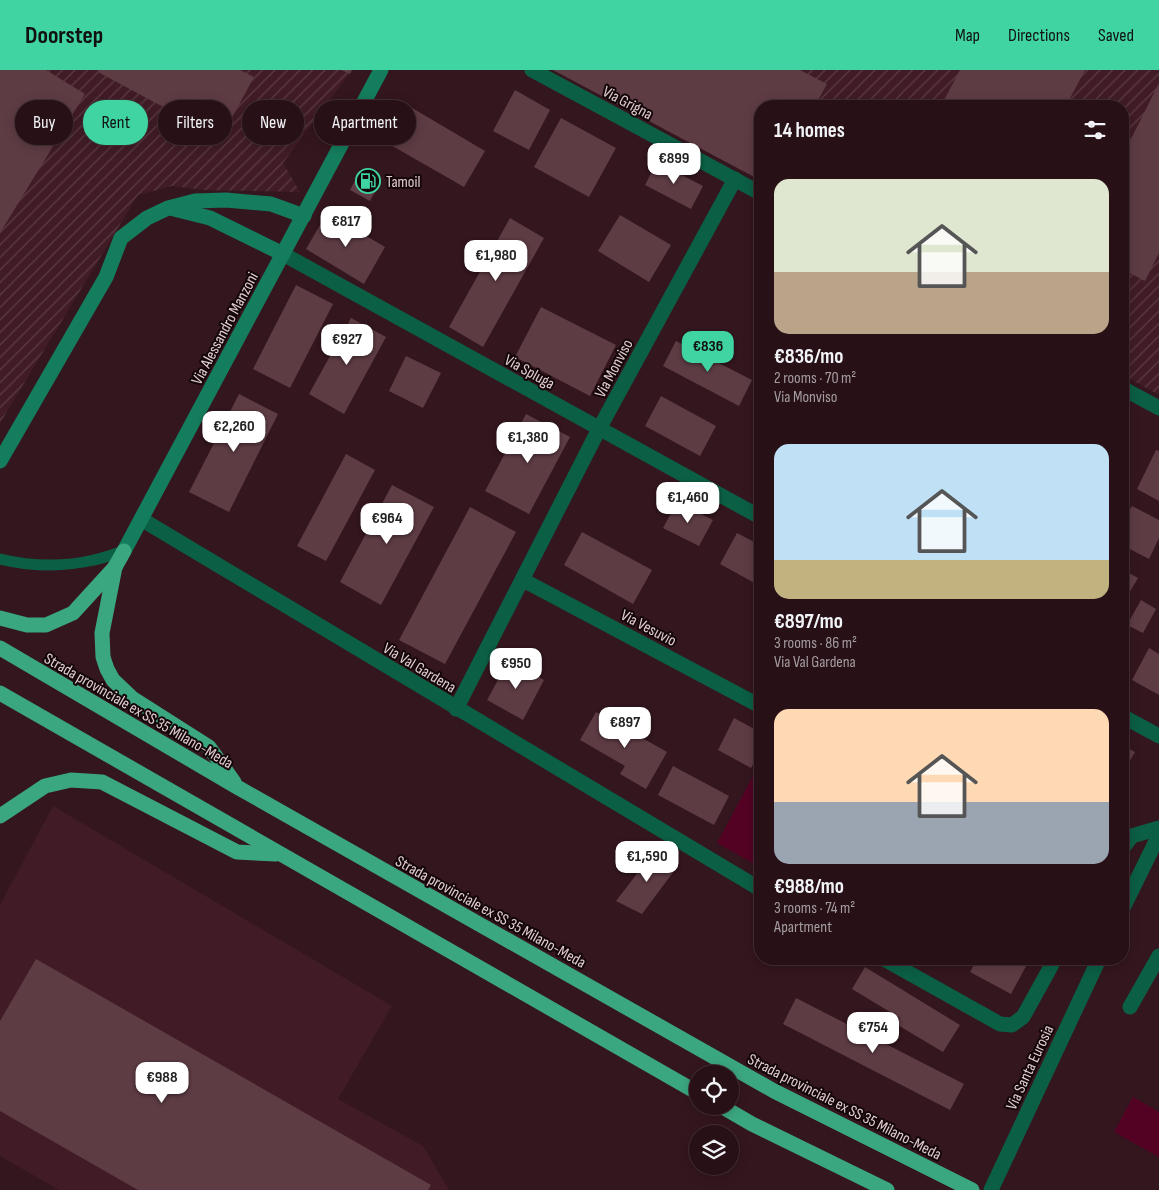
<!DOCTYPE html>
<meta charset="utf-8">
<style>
body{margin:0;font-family:"Sofia Sans Condensed",sans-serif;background:#2f191f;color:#f1f3f6;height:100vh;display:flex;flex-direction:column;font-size:19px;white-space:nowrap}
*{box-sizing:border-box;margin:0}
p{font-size:16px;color:#a49da1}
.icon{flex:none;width:28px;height:28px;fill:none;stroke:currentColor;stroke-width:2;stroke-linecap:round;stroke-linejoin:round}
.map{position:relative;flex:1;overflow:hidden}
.sheet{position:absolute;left:754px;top:30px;width:375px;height:865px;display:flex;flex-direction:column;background:#271016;border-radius:20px;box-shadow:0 2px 12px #0003,0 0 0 1px #433035}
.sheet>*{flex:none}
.banner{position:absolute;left:15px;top:30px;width:475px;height:45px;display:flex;gap:10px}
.buttons{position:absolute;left:689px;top:995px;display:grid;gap:10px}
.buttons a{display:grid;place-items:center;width:50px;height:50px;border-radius:50%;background:#271016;box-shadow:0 2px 12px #0003,0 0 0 1px #433035;font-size:25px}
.price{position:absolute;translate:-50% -42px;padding:0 11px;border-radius:10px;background:#fff;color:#222;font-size:16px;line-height:32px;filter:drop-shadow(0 1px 2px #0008)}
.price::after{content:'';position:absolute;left:50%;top:30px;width:15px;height:11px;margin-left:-8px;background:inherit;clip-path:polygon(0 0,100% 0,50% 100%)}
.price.on{background:#3fd4a2;color:#111}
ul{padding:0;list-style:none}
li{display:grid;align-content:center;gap:10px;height:265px;padding:0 20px}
li span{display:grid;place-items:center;height:155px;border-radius:15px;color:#555}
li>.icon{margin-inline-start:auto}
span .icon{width:90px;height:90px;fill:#fffc;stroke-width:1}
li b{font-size:21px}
h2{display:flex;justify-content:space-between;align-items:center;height:60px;padding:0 20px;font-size:21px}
.pill{padding:0 18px;border-radius:22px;background:#271016;box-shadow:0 2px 12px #0003,0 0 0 1px #433035;font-size:18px;line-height:45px}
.pill.on{background:#3fd4a2;color:#111}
header{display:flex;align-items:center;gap:30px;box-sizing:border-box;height:70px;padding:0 25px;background:#3fd4a2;color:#111}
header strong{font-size:24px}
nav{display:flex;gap:28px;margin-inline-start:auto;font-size:18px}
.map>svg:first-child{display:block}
.built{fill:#411c26}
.industrial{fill:url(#industrial-furrows)}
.green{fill:#540223}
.building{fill:#5e3c44}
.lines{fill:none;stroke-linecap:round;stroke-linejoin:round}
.lane{stroke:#0b5f45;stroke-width:11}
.street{stroke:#0b5f45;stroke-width:15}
.secondary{stroke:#147d5d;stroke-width:15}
.highway{stroke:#3ba781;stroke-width:15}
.labels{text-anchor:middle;stroke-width:4;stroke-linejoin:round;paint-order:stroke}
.street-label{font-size:16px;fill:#e3cdd1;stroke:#130609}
.poi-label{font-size:16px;fill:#e3cdd1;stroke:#130609;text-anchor:start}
</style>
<header>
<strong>Doorstep</strong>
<nav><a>Map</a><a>Directions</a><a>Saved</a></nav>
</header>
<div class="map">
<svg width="1159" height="1120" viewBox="0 0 1159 1120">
<defs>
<pattern id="industrial-furrows" width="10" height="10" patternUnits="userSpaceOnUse" patternTransform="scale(1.25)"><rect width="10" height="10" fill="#411c26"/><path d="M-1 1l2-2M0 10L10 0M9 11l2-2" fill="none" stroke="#5c3c44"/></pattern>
</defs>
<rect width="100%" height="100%" fill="#34161e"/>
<path class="built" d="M53,736L392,936L338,1029L423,1076L449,1120H59L0,1086V835Z"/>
<g class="industrial">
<path d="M0,0H352L283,93L300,122L205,120L172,116L138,125L0,353Z"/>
<path d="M553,0H1159V325L1123,305L1122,36H760V110Z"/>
</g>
<g class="green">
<path d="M760,693V797L717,773Z"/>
<path d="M1133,1027L1159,1042V1087L1114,1062Z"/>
</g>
<g class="building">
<path d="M0,0H46L85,24L0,163Z"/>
<path d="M99,0H240L254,7L221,68L98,2Z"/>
<path d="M341,0H352L350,4Z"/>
<path d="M553,0H800L827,14L815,36H760V110Z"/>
<path d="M960,0H1085L1066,36H956L944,30Z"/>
<path d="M1159,13V183L1145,211L1122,199V87Z"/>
<path d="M515,20L550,40L529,80L493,61Z"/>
<path d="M397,29L485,81L464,117L375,66Z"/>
<path d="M561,48L616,78L589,127L534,97Z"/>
<path d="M657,92L703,116L691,139L645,115Z"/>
<path d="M360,101L380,112L370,131L350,120Z"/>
<path d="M327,143L385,177L364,214L306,179Z"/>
<path d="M620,145L671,175L649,212L598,181Z"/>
<path d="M510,148L544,168L483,277L449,257Z"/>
<path d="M296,215L333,234L290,318L253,299Z"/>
<path d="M541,237L616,275L590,326L515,287Z"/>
<path d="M351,248L386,267L344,344L309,324Z"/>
<path d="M676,271L752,310L739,336L663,296Z"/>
<path d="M406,286L441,303L423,338L389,321Z"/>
<path d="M239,324L278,344L229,442L189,422Z"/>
<path d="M661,326L716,356L700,386L645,356Z"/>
<path d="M526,344L570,367L529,444L485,421Z"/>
<path d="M1156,380L1159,381V431L1137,419Z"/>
<path d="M346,384L375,400L326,491L297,476Z"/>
<path d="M392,415L434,437L381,535L340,512Z"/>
<path d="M677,432L713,450L699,476L663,458Z"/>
<path d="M1132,436L1159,450V468L1149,489L1122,475V454Z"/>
<path d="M470,437L516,462L445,594L399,570Z"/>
<path d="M582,462L652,500L633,534L564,495Z"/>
<path d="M737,463L760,475V516L720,494Z"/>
<path d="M1122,499L1138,508L1122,535Z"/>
<path d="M1141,530L1156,539L1143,563L1127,555Z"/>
<path d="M1149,578L1159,584V625L1132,610Z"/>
<path d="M509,590L544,610L523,650L487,630Z"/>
<path d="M596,642L667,682L646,719L620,704L625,696L580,670Z"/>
<path d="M734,648L760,662V681L751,698L718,680Z"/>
<path d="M1122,675L1135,682L1122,704Z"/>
<path d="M673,696L729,726L714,755L658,725Z"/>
<path d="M656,779L677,797L642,844L616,831Z"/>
<path d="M36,889L431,1115L428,1120H138L0,1041V951Z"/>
<path d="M977,889H1030L1011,924L970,902Z"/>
<path d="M865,897L960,955L943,982L896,954L900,948L852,919Z"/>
<path d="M796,928L964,1014L950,1040L783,954Z"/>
</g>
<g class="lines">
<path class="lane" d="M0,489C30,496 64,497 94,490C104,488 114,484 124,481"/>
<g class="street">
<path d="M532,0L760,123"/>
<path d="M283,184L760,447"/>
<path d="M1122,318L1159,338"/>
<path d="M141,449L760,819"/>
<path d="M523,510L760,636"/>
<path d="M456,639L599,359L735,109"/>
<path d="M1122,646L1159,666"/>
<path d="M1122,779L1132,766L1159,758"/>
<path d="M1122,840L1159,765"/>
<path d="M884,889L1000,954L1012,955L1023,947L1055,889"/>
<path d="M1130,937L1159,886"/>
<path d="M991,1120L1099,889"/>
</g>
<g class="secondary">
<path d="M170,138L210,148L283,184"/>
<path d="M0,391L106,207L121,168L147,148L168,138L195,131L226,130L271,134L304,146"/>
<path d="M124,481L381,0"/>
</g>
<g class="highway">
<path d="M115,497L102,563L103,587L107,599L113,610L132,628L209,677L234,712"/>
<path d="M0,548L27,555H46L73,543L115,497L124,481"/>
<path d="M0,578L237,717L774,1021L972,1120"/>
<path d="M0,623L698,1023"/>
<path d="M0,746L45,716L71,710L102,712L237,782L276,784"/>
<path d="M721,1036L752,1054L887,1120"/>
</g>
</g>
<defs>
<symbol id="fuel-ring" viewBox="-11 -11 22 22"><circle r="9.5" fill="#130609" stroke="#3fd4a2" stroke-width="1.5"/><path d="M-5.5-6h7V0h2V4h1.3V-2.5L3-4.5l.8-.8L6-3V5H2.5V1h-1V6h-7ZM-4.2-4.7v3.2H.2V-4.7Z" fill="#3fd4a2"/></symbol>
</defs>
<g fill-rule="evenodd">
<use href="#fuel-ring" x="354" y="97" width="28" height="28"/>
</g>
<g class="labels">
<g class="street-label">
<text transform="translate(628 32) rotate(28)" y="6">Via Grigna</text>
<text transform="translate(224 258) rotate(-62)" y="6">Via Alessandro Manzoni</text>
<text transform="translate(613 298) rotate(-62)" y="6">Via Monviso</text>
<text transform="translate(530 301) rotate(29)" y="6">Via Spluga</text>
<text transform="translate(649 557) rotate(28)" y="6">Via Vesuvio</text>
<text transform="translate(420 597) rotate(31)" y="6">Via Val Gardena</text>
<text transform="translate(139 640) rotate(30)" y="6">Strada provinciale ex SS 35 Milano-Meda</text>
<text transform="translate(491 841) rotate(29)" y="6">Strada provinciale ex SS 35 Milano-Meda</text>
<text transform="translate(1029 997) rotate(-65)" y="6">Via Santa Eurosia</text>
<text transform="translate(845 1036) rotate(27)" y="6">Strada provinciale ex SS 35 Milano-Meda</text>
</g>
<g class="poi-label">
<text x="386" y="117">Tamoil</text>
</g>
</g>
</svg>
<div class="buttons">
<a><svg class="icon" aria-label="locate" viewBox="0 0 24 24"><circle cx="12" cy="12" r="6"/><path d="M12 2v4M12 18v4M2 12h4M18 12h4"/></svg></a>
<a><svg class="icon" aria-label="layers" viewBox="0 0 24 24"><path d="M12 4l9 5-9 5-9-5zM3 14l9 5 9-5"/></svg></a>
</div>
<b class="price" style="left:674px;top:115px">€899</b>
<b class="price" style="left:346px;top:178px">€817</b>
<b class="price" style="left:496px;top:212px">€1,980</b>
<b class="price" style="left:347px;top:296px">€927</b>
<b class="price on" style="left:708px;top:303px">€836</b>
<b class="price" style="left:234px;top:383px">€2,260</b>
<b class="price" style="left:528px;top:394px">€1,380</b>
<b class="price" style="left:688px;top:454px">€1,460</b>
<b class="price" style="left:387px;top:475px">€964</b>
<b class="price" style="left:516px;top:620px">€950</b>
<b class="price" style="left:625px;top:679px">€897</b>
<b class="price" style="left:647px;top:813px">€1,590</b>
<b class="price" style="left:873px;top:984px">€754</b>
<b class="price" style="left:162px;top:1034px">€988</b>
<div class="banner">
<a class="pill">Buy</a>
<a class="pill on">Rent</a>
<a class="pill">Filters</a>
<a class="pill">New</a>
<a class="pill">Apartment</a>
</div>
<section class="sheet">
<h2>14 homes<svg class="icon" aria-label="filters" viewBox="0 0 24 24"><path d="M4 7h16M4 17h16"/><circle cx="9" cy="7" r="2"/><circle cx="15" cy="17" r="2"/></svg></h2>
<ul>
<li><span style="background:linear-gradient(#dfe7d0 60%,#b9a48a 0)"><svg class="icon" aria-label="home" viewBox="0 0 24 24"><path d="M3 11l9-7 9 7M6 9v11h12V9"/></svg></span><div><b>€836/mo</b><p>2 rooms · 70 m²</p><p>Via Monviso</p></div></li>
<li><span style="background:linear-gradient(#bfe0f5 75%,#c2b280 0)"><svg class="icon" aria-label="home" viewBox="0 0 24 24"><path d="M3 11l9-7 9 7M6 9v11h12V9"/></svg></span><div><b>€897/mo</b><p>3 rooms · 86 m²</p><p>Via Val Gardena</p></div></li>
<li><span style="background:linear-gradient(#ffd9b3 60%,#9aa5b1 0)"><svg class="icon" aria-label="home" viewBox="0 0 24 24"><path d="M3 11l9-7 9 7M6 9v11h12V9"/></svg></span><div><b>€988/mo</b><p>3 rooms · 74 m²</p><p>Apartment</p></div></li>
</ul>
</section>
</div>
